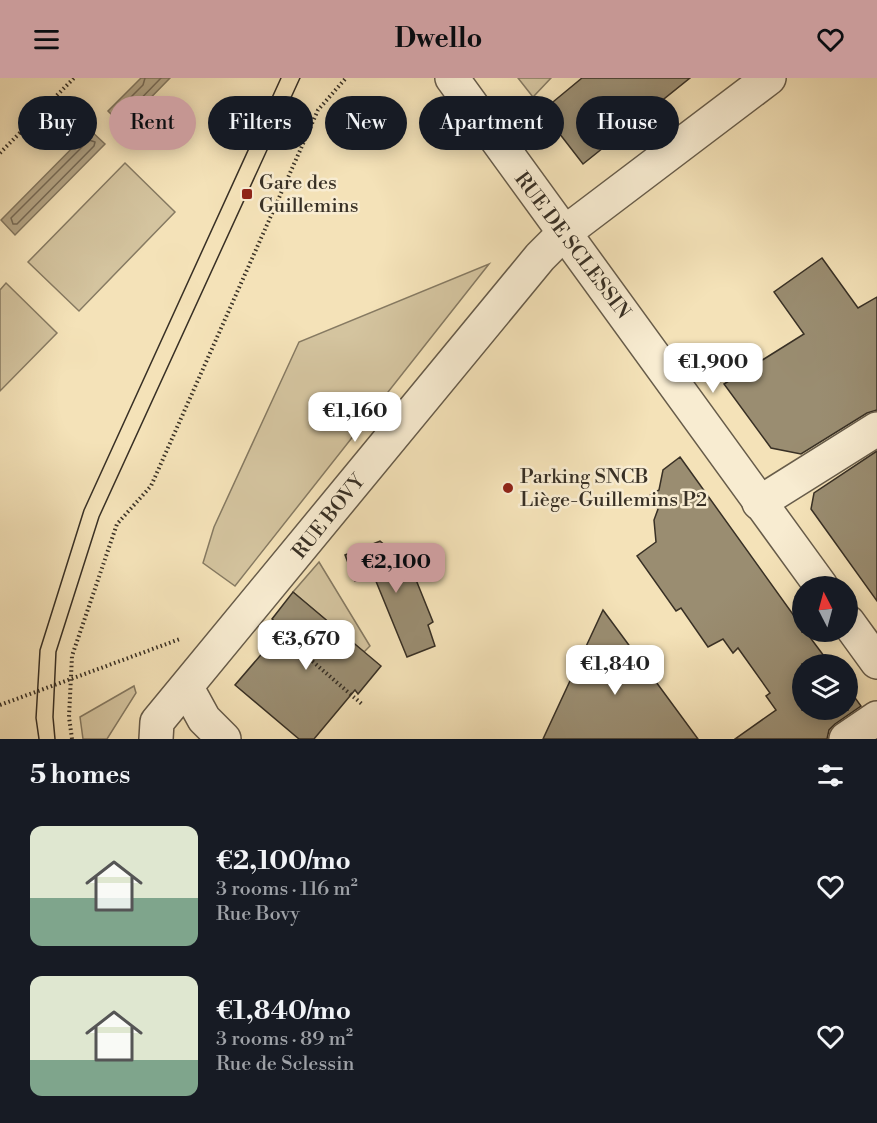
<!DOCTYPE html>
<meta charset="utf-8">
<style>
body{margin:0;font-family:"Libre Bodoni",serif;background:#20242c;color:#f1f3f6;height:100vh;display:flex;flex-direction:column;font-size:22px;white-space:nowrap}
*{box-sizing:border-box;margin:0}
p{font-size:20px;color:#9ea1a6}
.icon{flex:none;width:33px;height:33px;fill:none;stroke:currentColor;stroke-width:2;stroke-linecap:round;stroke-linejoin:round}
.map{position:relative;height:661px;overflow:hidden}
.sheet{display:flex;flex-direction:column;background:#171b24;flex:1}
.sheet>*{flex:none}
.banner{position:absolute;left:18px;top:18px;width:842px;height:54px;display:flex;gap:12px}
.needle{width:39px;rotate:354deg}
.fabs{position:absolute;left:792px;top:498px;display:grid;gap:12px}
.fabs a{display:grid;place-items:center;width:66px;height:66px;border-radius:50%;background:#171b24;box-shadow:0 3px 15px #0003;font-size:30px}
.price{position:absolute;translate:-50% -51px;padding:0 14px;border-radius:12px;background:#fff;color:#222;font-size:20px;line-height:39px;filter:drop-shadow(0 2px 3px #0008)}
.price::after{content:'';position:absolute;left:50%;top:36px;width:18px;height:14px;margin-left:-9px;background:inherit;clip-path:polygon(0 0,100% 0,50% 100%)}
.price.on{background:#c59692;color:#111}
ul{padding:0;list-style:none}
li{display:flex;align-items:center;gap:18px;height:150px;padding:0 30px}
li span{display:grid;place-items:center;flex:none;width:168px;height:120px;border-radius:12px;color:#555}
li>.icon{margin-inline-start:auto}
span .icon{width:72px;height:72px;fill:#fffc;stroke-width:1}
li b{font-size:26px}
h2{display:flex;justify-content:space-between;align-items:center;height:72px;padding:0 30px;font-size:26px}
.chip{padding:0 21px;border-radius:27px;background:#171b24;box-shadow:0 3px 15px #0003;font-size:21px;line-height:54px}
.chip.on{background:#c59692;color:#111}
header{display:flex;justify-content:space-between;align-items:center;height:78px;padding:0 30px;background:#c59692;color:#111;font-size:27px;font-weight:700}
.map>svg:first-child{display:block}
.green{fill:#d4c49f;stroke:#867a62;stroke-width:1.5}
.water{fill:#b4a586;stroke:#82765f;stroke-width:1.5}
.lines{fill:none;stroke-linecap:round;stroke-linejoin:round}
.shore{stroke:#766a56;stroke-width:1.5}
.building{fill:#9a8d71;stroke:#383025;stroke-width:1.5}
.minor-casing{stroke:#675c4a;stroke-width:36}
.path{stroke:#383025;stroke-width:4;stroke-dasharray:1.5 3;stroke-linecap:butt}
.minor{stroke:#f8ecd1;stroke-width:33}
.tram{stroke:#383025;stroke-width:1.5}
.poi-dot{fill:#8f2418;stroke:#f8ecd1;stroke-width:2}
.labels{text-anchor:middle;stroke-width:5;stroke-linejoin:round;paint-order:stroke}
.poi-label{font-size:20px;fill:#383025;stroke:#f8ecd1;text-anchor:start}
.street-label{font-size:20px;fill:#383025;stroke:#f8ecd1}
</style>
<header><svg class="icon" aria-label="menu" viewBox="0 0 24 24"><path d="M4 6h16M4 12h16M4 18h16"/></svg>Dwello<svg class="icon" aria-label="heart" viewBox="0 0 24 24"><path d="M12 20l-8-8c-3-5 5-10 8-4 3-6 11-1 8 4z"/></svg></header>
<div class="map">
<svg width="877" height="661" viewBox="0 0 877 661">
<rect width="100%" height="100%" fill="#f4e2b8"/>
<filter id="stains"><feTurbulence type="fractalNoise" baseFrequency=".00333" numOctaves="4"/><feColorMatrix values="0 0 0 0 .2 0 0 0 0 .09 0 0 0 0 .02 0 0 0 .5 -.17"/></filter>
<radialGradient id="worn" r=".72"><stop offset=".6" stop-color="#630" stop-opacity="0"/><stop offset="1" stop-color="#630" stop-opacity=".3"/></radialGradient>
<g class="green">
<path d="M518,0H551L533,19Z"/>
<path d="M125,85L175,134L79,233L28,184Z"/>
<path d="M489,186L235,508L203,485L214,449L299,264Z"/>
<path d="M6,205L57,255L0,313V212Z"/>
<path d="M319,484L370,568L364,574L293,514Z"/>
<path d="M134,608L136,615L107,661H83L80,639Z"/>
</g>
<g class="water">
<path d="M141,0H170L123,48L108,33Z"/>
<path d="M90,52L105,66L15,157L1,142Z"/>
</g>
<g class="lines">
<g class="shore">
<path d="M145,0L143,7L118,32L121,37H125L161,0"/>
<path d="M89,62L95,64L94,68L17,146H13L11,140Z"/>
</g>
</g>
<g class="building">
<path d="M582,0H690L583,86L542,33Z"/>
<path d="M822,180L858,230L877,219V332L867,335L801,376L771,370L724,306L804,256L774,214Z"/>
<path d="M877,373V523L811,431L814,415Z"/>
<path d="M680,379L802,549V554H806L830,586H802V632H848V610L861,628L835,646L829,652L827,661H735L776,632L766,618L770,615L738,570L733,575L723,561L708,569L681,530L676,533L637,478L656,464L654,442L658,431L649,418L659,412L663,392Z"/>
<path d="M380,463L400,480L406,477L433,544L428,547L435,568L407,579L373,496L355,503L345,477Z"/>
<path d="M293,514L381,588L358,616L355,612L314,661H299L235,607L283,551L272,541Z"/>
<path d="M603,532L648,593L698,661H543Z"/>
</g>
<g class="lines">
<defs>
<g id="minor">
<path d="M452,0L821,508"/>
<path d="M759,425L877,351"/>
<path d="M848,544L877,584"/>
<path d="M187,610L204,641L224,661"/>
<path d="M156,661L157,644L540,179L563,156L769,0"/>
<path d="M846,661L877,640"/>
</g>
</defs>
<use href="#minor" class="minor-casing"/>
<g class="path">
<path d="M0,75L74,0"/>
<path d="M275,551L363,627"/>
<path d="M0,627L180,561"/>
<path d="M72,661L69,639L72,578L117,446L151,408L318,32L346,0"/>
</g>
<use href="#minor" class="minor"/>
<g class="tram">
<path d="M39,661L36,640L40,572L84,432L281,0"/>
<path d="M55,661L53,639L56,574L99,439L300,0"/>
</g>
</g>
<g class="poi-dot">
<rect x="241" y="110" width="12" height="12" rx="3"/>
<circle cx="508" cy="410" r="6"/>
</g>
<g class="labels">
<g class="poi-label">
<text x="259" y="111">Gare des<tspan x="259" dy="23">Guillemins</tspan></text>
<text x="520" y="405">Parking SNCB<tspan x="520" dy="23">Liège-Guillemins P2</tspan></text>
</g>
<g class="street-label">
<text transform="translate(573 167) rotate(53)" y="7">RUE DE SCLESSIN</text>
<text transform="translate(328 438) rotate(-51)" y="7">RUE BOVY</text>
</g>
</g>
<rect width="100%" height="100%" filter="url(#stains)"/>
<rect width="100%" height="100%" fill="url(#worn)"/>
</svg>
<div class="fabs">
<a><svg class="needle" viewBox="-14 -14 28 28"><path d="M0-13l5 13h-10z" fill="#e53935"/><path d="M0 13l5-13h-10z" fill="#9ea1a6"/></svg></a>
<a><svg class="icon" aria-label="layers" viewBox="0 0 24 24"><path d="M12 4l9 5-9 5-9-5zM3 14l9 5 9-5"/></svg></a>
</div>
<b class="price" style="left:713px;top:316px">€1,900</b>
<b class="price" style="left:355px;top:365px">€1,160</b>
<b class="price on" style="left:396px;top:516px">€2,100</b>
<b class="price" style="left:306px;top:593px">€3,670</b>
<b class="price" style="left:615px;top:618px">€1,840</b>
<div class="banner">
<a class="chip">Buy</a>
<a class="chip on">Rent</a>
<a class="chip">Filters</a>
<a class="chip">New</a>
<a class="chip">Apartment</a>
<a class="chip">House</a>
</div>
</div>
<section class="sheet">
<h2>5 homes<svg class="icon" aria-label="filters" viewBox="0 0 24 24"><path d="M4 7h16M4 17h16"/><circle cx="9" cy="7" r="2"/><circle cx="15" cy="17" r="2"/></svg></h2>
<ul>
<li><span style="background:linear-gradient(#dfe7d0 60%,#7fa58c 0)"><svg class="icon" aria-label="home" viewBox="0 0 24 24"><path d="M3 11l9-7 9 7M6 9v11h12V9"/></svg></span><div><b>€2,100/mo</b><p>3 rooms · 116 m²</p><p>Rue Bovy</p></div><svg class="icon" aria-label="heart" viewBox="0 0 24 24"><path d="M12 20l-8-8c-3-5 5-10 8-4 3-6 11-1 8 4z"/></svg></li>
<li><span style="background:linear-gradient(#dfe7d0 70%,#7fa58c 0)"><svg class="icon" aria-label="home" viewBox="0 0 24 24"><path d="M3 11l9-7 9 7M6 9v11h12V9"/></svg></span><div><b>€1,840/mo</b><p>3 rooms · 89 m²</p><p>Rue de Sclessin</p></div><svg class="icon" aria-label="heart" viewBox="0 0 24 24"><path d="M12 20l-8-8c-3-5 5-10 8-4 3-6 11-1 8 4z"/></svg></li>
</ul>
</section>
